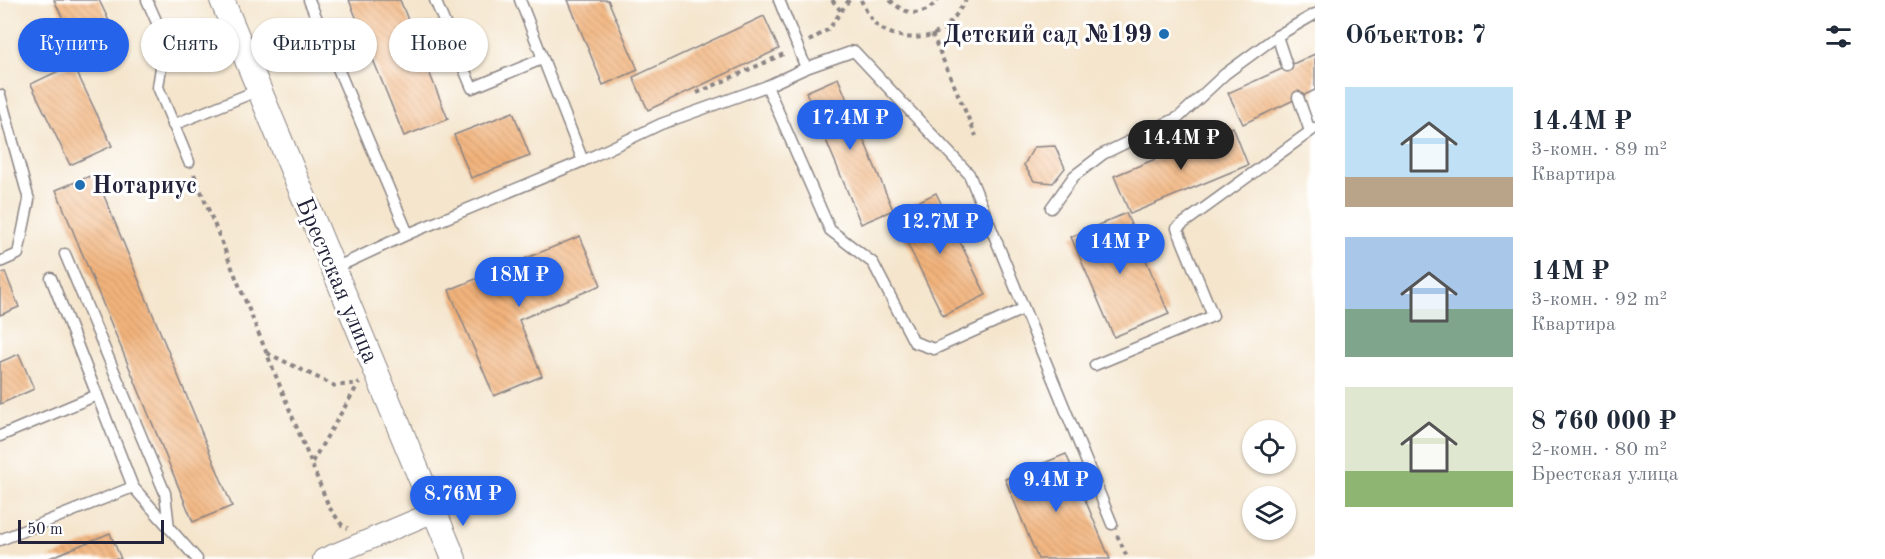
<!DOCTYPE html>
<html lang="ru">
<meta charset="utf-8">
<style>
body{margin:0;font-family:"Old Standard TT",serif;background:#f2f2f3;color:#1f2937;height:100vh;display:flex;flex-direction:column;font-size:22px;white-space:nowrap}
*{box-sizing:border-box;margin:0}
p{font-size:20px;color:#747a83}
.icon{flex:none;width:33px;height:33px;fill:none;stroke:currentColor;stroke-width:2;stroke-linecap:round;stroke-linejoin:round}
.map{position:relative;flex:1;overflow:hidden}
.sheet{display:flex;flex-direction:column;background:#fff;width:570px}
.sheet>*{flex:none}
.hud{position:absolute;left:18px;top:18px;width:570px;height:54px;display:flex;gap:12px}
.fabs{position:absolute;left:1242px;top:420px;display:grid;gap:12px}
.fabs a{display:grid;place-items:center;width:54px;height:54px;border-radius:50%;background:#fff;box-shadow:0 2px 4px #0004;font-size:30px}
.scale{position:absolute;left:18px;bottom:15px;width:146px;box-sizing:border-box;padding-left:6px;border:3px solid #22223b;border-top:0;font-size:16px;line-height:21px;white-space:nowrap;color:#22223b;-webkit-text-stroke:4px #fff;paint-order:stroke}
.price{position:absolute;translate:-50% -51px;padding:0 14px;border-radius:21px;background:#2563eb;color:#fff;font-size:20px;line-height:39px;filter:drop-shadow(0 2px 3px #0008)}
.price::after{content:'';position:absolute;left:50%;top:36px;width:18px;height:14px;margin-left:-9px;background:inherit;clip-path:polygon(0 0,100% 0,50% 100%)}
.price.on{background:#222;color:#fff}
ul{padding:0;list-style:none}
li{display:flex;align-items:center;gap:18px;height:150px;padding:0 30px}
li span{display:grid;place-items:center;flex:none;width:168px;height:120px;border-radius:0px;color:#555}
li>.icon{margin-inline-start:auto}
span .icon{width:72px;height:72px;fill:#fffc;stroke-width:1}
li b{font-size:26px}
h2{display:flex;justify-content:space-between;align-items:center;height:72px;padding:0 30px;font-size:26px}
.pill{padding:0 21px;border-radius:27px;background:#fff;box-shadow:0 2px 4px #0004;font-size:21px;line-height:54px}
.pill.on{background:#2563eb;color:#fff}
main{display:flex;flex:1;min-height:0}
.map>svg:first-child{display:block}
.building{fill:url(#building-back-hatch)}
.lines{fill:none;stroke-linecap:round;stroke-linejoin:round}
.service-casing{stroke:#8b8484;stroke-width:13}
.minor-casing{stroke:#8b8484;stroke-width:22}
.tertiary-casing{stroke:#8b8484;stroke-width:26}
.path{stroke:#8b8484;stroke-width:4;stroke-dasharray:4.5 4.5;stroke-linecap:butt}
.service{stroke:#fff;stroke-width:10}
.minor{stroke:#fff;stroke-width:20}
.tertiary{stroke:#fff;stroke-width:24}
.poi-dot{fill:#1f6fb2;stroke:#fff;stroke-width:2}
.labels{text-anchor:middle;stroke-width:6;stroke-linejoin:round;paint-order:stroke}
.poi-label{font-size:24px;font-weight:bold;fill:#22223b;stroke:#fff;text-anchor:end}
.street-label{font-size:24px;fill:#22223b;stroke:#fff}
</style>
<main>
<div class="map">
<svg width="1315" height="559" viewBox="0 0 1315 559">
<defs>
<pattern id="building-back-hatch" width="6" height="6" patternUnits="userSpaceOnUse" patternTransform="scale(1.5)"><rect width="6" height="6" fill="#f2b37b"/><path d="M-1 5l2 2M0 0l6 6M5-1l2 2" fill="none" stroke="#cf9a6b"/></pattern>
</defs>
<rect width="100%" height="100%" fill="#fff"/>
<filter id="ink" filterUnits="userSpaceOnUse"><feTurbulence type="fractalNoise" baseFrequency=".0167" numOctaves="2"/><feDisplacementMap in="SourceGraphic" scale="12" xChannelSelector="R" yChannelSelector="G"/><feConvolveMatrix kernelMatrix="1 2 1 2 8 2 1 2 1" color-interpolation-filters="sRGB"/></filter>
<filter id="wash" filterUnits="userSpaceOnUse"><feTurbulence type="fractalNoise" baseFrequency=".008" numOctaves="4" result="noise"/><feDisplacementMap in="SourceGraphic" scale="24" xChannelSelector="R" yChannelSelector="G"/><feGaussianBlur stdDeviation="1.35" result="paint"/><feColorMatrix in="noise" values="0 0 0 0 0 0 0 0 0 0 0 0 0 0 0 0 0 1.4 0 .05"/><feComposite in="paint" operator="in"/></filter>
<g filter="url(#wash)">
<rect width="100%" height="100%" fill="#f4e5cc"/>
<g id="blocks">
<g class="building">
<path d="M54,0H99L121,46L84,63Z"/>
<path d="M349,0H400L448,119L404,136Z"/>
<path d="M568,0H608L638,70L603,85Z"/>
<path d="M764,16L779,49L648,110L633,77Z"/>
<path d="M1315,54V90L1243,124L1228,93Z"/>
<path d="M73,64L112,146L70,165L31,84Z"/>
<path d="M838,78L893,210L861,224L806,92Z"/>
<path d="M513,112L530,156L471,178L454,135Z"/>
<path d="M1233,127L1248,165L1130,214L1114,176Z"/>
<path d="M1055,146L1065,168L1053,183L1034,181L1024,165L1034,147Z"/>
<path d="M95,174L232,506L193,522L56,190Z"/>
<path d="M936,193L986,295L943,316L893,214Z"/>
<path d="M1126,213L1169,314L1114,337L1071,237Z"/>
<path d="M580,236L601,285L519,320L542,376L494,396L449,290Z"/>
<path d="M5,272L19,307L0,315V274Z"/>
<path d="M19,354L34,389L0,404V362Z"/>
<path d="M1066,454L1110,559H1038L1005,479Z"/>
<path d="M110,533L121,559H47Z"/>
</g>
</g>
</g>
<g filter="url(#ink)">
<use href="#blocks" fill-opacity="0" stroke="#8b8484" stroke-width="1.5"/>
<g class="lines">
<defs>
<g id="service">
<path d="M147,0L165,41L158,87L189,162"/>
<path d="M309,0L408,234"/>
<path d="M435,0L472,88L542,59"/>
<path d="M520,0L583,161"/>
<path d="M779,0L806,68L854,51L969,174L1112,524"/>
<path d="M1277,36L1287,66"/>
<path d="M767,86L830,230L873,263L914,342L934,349L1023,309"/>
<path d="M0,95L29,200L18,254L0,262"/>
<path d="M1298,97L1310,131"/>
<path d="M173,125L259,90"/>
<path d="M1051,208L1074,176L1103,154L1179,117L1225,74L1277,36L1315,14"/>
<path d="M65,254L165,493L169,528"/>
<path d="M333,269L408,234L583,161L661,124L767,86L806,68"/>
<path d="M51,278L97,395"/>
<path d="M1095,365L1213,316L1177,228L1315,128"/>
<path d="M0,436L97,395L133,487"/>
<path d="M0,540L133,487L197,559"/>
</g>
<path id="minor" d="M323,559L434,512"/>
<path id="tertiary" d="M222,0L454,559"/>
</defs>
<use href="#service" class="service-casing"/>
<use href="#minor" class="minor-casing"/>
<use href="#tertiary" class="tertiary-casing"/>
<g class="path">
<path d="M832,0L841,11"/>
<path d="M861,0C865,9 871,21 879,27C896,39 924,42 942,30C952,23 959,10 966,0"/>
<path d="M890,0C906,16 923,18 938,0"/>
<path d="M932,34L976,136"/>
<path d="M809,41L829,29L849,0"/>
<path d="M697,93L786,53"/>
<path d="M194,174L329,507L342,525L348,528"/>
<path d="M267,353L335,386L359,383"/>
<path d="M312,462L359,383"/>
<path d="M1117,535L1128,559"/>
</g>
<use href="#service" class="service"/>
<use href="#minor" class="minor"/>
<use href="#tertiary" class="tertiary"/>
</g>
</g>
<g class="poi-dot">
<circle cx="1164" cy="34" r="6"/>
<circle cx="80" cy="185" r="6"/>
</g>
<g class="labels">
<g class="poi-label">
<text x="1152" y="42">Детский сад №199</text>
<text x="92" y="193" text-anchor="start">Нотариус</text>
</g>
<g class="street-label">
<text transform="translate(338 280) rotate(67)" y="8">Брестская улица</text>
</g>
</g>
</svg>
<div class="fabs">
<a><svg class="icon" aria-label="locate" viewBox="0 0 24 24"><circle cx="12" cy="12" r="6"/><path d="M12 2v4M12 18v4M2 12h4M18 12h4"/></svg></a>
<a><svg class="icon" aria-label="layers" viewBox="0 0 24 24"><path d="M12 4l9 5-9 5-9-5zM3 14l9 5 9-5"/></svg></a>
</div>
<div class="scale">50 m</div>
<b class="price" style="left:850px;top:151px">17.4M ₽</b>
<b class="price on" style="left:1181px;top:171px">14.4M ₽</b>
<b class="price" style="left:940px;top:255px">12.7M ₽</b>
<b class="price" style="left:1120px;top:275px">14M ₽</b>
<b class="price" style="left:519px;top:308px">18M ₽</b>
<b class="price" style="left:1056px;top:513px">9.4M ₽</b>
<b class="price" style="left:463px;top:527px">8.76M ₽</b>
<div class="hud">
<a class="pill on">Купить</a>
<a class="pill">Снять</a>
<a class="pill">Фильтры</a>
<a class="pill">Новое</a>
</div>
</div>
<section class="sheet">
<h2>Объектов: 7<svg class="icon" aria-label="filters" viewBox="0 0 24 24"><path d="M4 7h16M4 17h16"/><circle cx="9" cy="7" r="2"/><circle cx="15" cy="17" r="2"/></svg></h2>
<ul>
<li><span style="background:linear-gradient(#bfe0f5 75%,#b9a48a 0)"><svg class="icon" aria-label="home" viewBox="0 0 24 24"><path d="M3 11l9-7 9 7M6 9v11h12V9"/></svg></span><div><b>14.4M ₽</b><p>3-комн. · 89 m²</p><p>Квартира</p></div></li>
<li><span style="background:linear-gradient(#a9c7e8 60%,#7fa58c 0)"><svg class="icon" aria-label="home" viewBox="0 0 24 24"><path d="M3 11l9-7 9 7M6 9v11h12V9"/></svg></span><div><b>14M ₽</b><p>3-комн. · 92 m²</p><p>Квартира</p></div></li>
<li><span style="background:linear-gradient(#dfe7d0 70%,#8fb573 0)"><svg class="icon" aria-label="home" viewBox="0 0 24 24"><path d="M3 11l9-7 9 7M6 9v11h12V9"/></svg></span><div><b>8 760 000 ₽</b><p>2-комн. · 80 m²</p><p>Брестская улица</p></div></li>
</ul>
</section>
</main>
